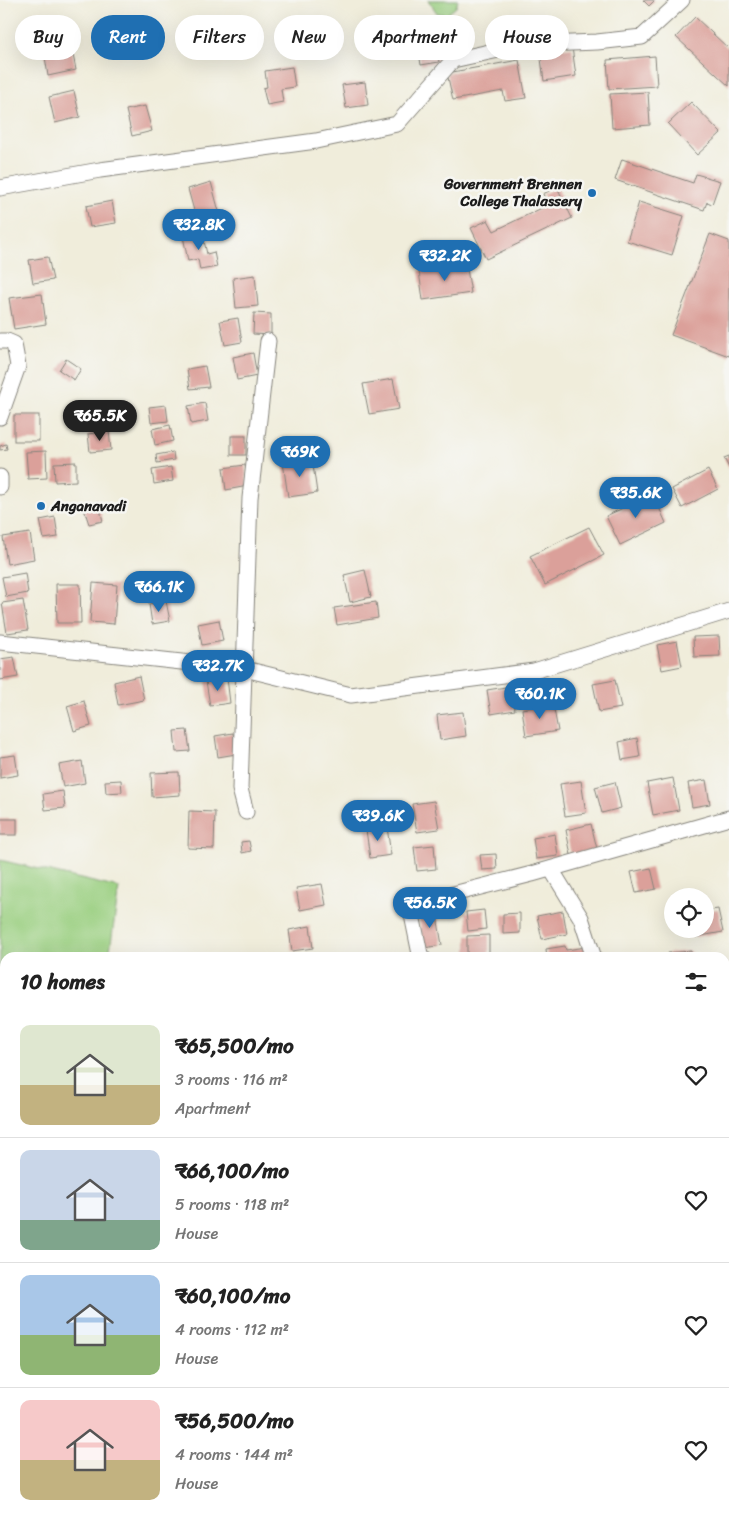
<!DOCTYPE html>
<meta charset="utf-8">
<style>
body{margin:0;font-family:Sriracha,sans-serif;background:#f6f6f6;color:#222;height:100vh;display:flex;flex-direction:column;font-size:19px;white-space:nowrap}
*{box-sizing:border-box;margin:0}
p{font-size:16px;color:#767676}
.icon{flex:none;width:28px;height:28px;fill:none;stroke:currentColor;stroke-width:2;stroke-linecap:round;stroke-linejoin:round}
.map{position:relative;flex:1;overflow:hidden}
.panel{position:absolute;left:0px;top:952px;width:730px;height:571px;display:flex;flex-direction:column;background:#fff;border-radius:15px 15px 0 0;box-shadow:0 5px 20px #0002}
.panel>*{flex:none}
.hud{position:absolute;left:15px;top:15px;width:700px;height:45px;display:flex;gap:10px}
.tools{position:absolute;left:664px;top:888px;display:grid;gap:10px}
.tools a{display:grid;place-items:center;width:50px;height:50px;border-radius:50%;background:#fff;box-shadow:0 5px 20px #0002;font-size:25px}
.price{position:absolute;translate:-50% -42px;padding:0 11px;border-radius:18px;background:#1f6fb2;color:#fff;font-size:16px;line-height:32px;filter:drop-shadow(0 1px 2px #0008)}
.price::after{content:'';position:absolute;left:50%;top:30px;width:15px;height:11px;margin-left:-8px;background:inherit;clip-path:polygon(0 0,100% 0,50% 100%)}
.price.active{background:#222;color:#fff}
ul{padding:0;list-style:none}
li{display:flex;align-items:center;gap:15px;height:125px;padding:0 20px}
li+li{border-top:1px solid #e0e0e0}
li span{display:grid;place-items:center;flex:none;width:140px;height:100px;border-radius:10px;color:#555}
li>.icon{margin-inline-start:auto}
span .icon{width:60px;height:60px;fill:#fffc;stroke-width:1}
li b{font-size:21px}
h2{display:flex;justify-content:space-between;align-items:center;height:60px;padding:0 20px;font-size:21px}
.tag{padding:0 18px;border-radius:22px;background:#fff;box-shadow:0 5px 20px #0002;font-size:18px;line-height:45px}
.tag.active{background:#1f6fb2;color:#fff}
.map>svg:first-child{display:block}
.green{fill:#9acf80;stroke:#5b764e}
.building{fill:#dba09a}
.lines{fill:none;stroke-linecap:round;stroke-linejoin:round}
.minor-casing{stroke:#86847c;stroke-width:17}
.minor{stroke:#fff;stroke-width:15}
.poi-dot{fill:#1f6fb2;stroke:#f6f6f2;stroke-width:2}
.labels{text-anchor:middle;stroke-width:5;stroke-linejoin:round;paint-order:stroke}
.poi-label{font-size:15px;font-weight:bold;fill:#1c1c1c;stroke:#f6f6f2;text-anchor:end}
</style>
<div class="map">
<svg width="729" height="1523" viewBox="0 0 729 1523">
<rect width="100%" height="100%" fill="#f6f6f2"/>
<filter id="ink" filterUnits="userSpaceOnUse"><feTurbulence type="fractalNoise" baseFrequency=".02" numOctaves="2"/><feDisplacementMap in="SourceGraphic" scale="10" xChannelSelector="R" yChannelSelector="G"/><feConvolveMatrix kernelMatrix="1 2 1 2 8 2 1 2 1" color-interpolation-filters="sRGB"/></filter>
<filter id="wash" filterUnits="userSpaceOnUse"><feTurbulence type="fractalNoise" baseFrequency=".0096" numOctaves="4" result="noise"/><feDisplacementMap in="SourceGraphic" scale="20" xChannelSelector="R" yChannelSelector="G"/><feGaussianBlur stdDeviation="1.12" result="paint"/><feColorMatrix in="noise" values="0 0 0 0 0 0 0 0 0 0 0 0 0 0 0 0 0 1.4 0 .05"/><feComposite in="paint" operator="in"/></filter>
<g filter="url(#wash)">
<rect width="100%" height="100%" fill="#f0eddb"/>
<g class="green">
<path d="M428,0H458L456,7L446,15L437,13Z"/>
<path d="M0,860L119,888L109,957L5,958V1267H0Z"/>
</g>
<g id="blocks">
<g class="building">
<path d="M643,0H655L649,6Z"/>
<path d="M695,17L729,49V86L676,37Z"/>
<path d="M70,39L76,70L48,76L43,44Z"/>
<path d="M436,43L439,62L421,65L418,46Z"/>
<path d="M572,47L576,76L544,81L540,51Z"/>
<path d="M655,56L657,86L609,89L607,60Z"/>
<path d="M519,60L526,98L505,101L503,91L453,100L447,73Z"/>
<path d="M292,67L295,87L281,89L283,102L267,105L263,88L267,87L265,71Z"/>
<path d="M365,82L368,105L346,108L342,85Z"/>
<path d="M74,91L80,117L55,123L49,97Z"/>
<path d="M648,92L650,125L612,128L610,94Z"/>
<path d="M691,102L721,133L697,155L668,124Z"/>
<path d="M145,106L152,131L132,136L126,110Z"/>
<path d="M622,159L693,183L696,174L720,181L712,204L707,202L704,210L615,180Z"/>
<path d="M211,182L221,219L198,225L188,189Z"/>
<path d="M557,187L572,218L486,259L471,228L488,220L494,231L548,205L543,194Z"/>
<path d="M112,201L116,223L90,227L86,206Z"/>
<path d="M639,202L684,216L672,255L627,241Z"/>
<path d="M202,232L207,254L214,252L217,267L200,270L198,259L188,261L183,236Z"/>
<path d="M710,234L729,241V356L671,335Z"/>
<path d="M48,257L53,280L33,283L29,260Z"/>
<path d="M466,263L471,293L423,300L419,271Z"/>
<path d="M255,275L258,306L236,308L233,278Z"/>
<path d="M42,294L46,324L14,329L9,298Z"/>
<path d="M254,313L271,314V335L253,334Z"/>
<path d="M238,318L242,342L225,345L220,321Z"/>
<path d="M253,353L257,376L237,380L233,357Z"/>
<path d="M66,359L81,369L74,380L59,370Z"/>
<path d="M205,366L209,387L190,389L187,369Z"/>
<path d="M393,379L399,409L369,414L363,384Z"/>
<path d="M205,403L208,421L191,424L188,406Z"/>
<path d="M166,405L168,421L151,423L149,407Z"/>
<rect x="14" y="415" width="25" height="26"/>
<path d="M170,425L173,441L155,445L152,429Z"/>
<path d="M109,431L111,450L90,452L88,434Z"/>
<rect x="231" y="436" width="15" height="19"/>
<path d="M6,444L7,449L0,450V446Z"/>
<path d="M46,451L47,478L28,479L26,452Z"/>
<path d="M173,452L174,460L157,463L156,455Z"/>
<path d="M729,456V468L724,458Z"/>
<path d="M312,458L317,493L288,497L283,462Z"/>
<path d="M76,462V481L55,482L54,463Z"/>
<path d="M245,465L248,486L226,490L223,468Z"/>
<path d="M171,467L173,481L154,484L152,470Z"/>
<path d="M708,470L718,489L682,508L672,489Z"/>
<path d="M653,494L666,523L620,545L606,516Z"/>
<path d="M98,502L103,521L89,524L83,506Z"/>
<path d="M55,517L58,537L44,539L40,520Z"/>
<path d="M589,527L604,555L545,585L530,556Z"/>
<path d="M30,533L34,559L7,564L3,537Z"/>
<path d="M365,570L371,597L350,602L344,575Z"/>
<path d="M25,573L28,593L6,597L2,577Z"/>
<path d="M93,583L117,585L114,624L90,622Z"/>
<path d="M56,584H80L81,623H57Z"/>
<path d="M23,600L28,630L7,633L2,603Z"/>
<path d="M166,601L170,621L152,624L149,604Z"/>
<path d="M376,602L378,618L337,625L334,608Z"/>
<path d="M219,620L223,641L202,645L198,624Z"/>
<path d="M719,636L720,656L694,657L693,637Z"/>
<path d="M677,641L682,666L662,670L657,645Z"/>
<path d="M14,657L18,677L0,680V659Z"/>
<path d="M139,676L144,700L118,705L114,682Z"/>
<path d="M227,678L230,703L210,706L206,681Z"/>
<path d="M615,680L621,708L599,712L593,684Z"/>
<path d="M512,686L515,710L491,714L487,690Z"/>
<path d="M84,701L91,726L74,731L67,706Z"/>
<path d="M553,704L558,731L526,736L522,709Z"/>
<path d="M463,712L466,736L440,740L437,715Z"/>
<path d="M187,730L190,751L176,752L174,731Z"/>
<path d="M233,733L236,754L218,757L215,736Z"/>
<path d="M637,738L640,757L622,760L619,742Z"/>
<path d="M15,755L18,775L0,778V757Z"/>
<path d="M82,761L85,783L63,787L59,765Z"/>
<path d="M179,772L180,795L152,797L151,773Z"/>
<path d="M673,778L679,810L653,815L647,783Z"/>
<path d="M121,780L122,792L106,793L105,781Z"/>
<path d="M706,780L710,804L692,807L688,783Z"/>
<path d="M581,781L586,813L565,816L560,784Z"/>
<path d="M615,782L621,808L602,813L595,787Z"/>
<path d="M63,791L65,808L45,810L43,794Z"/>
<path d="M434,801L439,829L417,832L412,804Z"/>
<path d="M189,811L215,812L214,849L188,848Z"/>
<rect x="0" y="819" width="17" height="16"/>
<path d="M591,824L597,849L571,855L566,830Z"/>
<path d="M387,827L391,855L370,858L366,830Z"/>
<path d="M555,834L558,856L536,859L533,838Z"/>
<path d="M249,841L251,851L242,853L241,842Z"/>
<path d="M434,845L436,869L417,871L414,847Z"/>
<path d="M496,854L497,869L482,870L480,855Z"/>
<path d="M651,868L656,889L636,893L631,872Z"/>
<path d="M322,884L326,905L300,910L296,888Z"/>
<path d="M718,909L723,932L695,937L694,929H705V911Z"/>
<path d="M436,910L442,945L424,948L418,914Z"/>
<path d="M484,910L486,929L468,931L466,912Z"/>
<path d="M563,911L567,934L542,939L537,916Z"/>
<path d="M520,913V933L503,934V914Z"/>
<path d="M310,926L313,948L292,951L289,930Z"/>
<path d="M489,935V955H467V936Z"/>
<path d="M565,946L566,950L586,947L589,958H547L546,949Z"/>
<path d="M691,951V958H669L668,953Z"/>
<path d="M729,986V1013L725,1014V987Z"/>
<path d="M267,1519H287V1520L267,1522Z"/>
<path d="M528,1519H554L555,1523H529Z"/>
<path d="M563,1519H588L589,1523H564Z"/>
</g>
</g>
</g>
<g filter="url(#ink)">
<use href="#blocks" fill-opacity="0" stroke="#86847c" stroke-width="1"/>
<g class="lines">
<defs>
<g id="minor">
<path d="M0,188L100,170L316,141L397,124L453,60L521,45L597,42L642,37L682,0"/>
<path d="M0,341H7L14,344L18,366L0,417"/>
<path d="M0,477V487"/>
<path d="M0,642L245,669L351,695L534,671L729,611"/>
<path d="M246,812L240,789L250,498L268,341"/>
<path d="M551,869L581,918L594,958"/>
<path d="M423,958L420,954L410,905L532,874L729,818"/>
<path d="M725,1032H729"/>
<path d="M725,1132L729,1131"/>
<path d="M0,1273H5"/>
<path d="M725,1360L729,1386"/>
<path d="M725,1417L729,1407"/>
<path d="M725,1439L729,1442"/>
<path d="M313,1523L316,1519"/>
</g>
</defs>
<use href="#minor" class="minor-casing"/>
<use href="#minor" class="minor"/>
</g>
</g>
<g class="poi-dot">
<circle cx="592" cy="193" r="5"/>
<circle cx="41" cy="506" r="5"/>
</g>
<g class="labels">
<g class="poi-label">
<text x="582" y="189">Government Brennen<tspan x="582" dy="17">College Thalassery</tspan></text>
<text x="51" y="511" text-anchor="start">Anganavadi</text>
</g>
</g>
</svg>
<div class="tools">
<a><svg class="icon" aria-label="locate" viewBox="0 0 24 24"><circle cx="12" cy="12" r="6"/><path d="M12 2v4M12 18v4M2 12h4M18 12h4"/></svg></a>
</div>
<b class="price" style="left:199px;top:251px">₹32.8K</b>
<b class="price" style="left:445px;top:282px">₹32.2K</b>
<b class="price active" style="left:100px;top:442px">₹65.5K</b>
<b class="price" style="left:300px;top:478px">₹69K</b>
<b class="price" style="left:636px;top:519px">₹35.6K</b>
<b class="price" style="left:159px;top:613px">₹66.1K</b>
<b class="price" style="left:218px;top:692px">₹32.7K</b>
<b class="price" style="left:540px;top:720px">₹60.1K</b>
<b class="price" style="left:378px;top:842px">₹39.6K</b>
<b class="price" style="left:430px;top:929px">₹56.5K</b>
<div class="hud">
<a class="tag">Buy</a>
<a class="tag active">Rent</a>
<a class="tag">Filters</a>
<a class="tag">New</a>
<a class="tag">Apartment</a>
<a class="tag">House</a>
</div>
<section class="panel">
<h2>10 homes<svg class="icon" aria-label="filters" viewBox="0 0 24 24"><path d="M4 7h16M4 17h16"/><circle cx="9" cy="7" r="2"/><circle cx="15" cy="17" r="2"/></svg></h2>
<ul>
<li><span style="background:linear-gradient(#dfe7d0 60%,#c2b280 0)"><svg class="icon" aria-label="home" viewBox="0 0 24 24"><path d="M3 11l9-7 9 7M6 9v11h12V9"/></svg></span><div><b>₹65,500/mo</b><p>3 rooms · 116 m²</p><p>Apartment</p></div><svg class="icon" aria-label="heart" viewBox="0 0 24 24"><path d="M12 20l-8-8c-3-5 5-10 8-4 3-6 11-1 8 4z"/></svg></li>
<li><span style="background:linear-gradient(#c9d6e8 70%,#7fa58c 0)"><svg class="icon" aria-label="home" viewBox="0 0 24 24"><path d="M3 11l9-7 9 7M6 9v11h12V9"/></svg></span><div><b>₹66,100/mo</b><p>5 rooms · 118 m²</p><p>House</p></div><svg class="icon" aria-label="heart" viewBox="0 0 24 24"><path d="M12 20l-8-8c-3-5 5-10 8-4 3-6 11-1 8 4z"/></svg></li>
<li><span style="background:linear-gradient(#a9c7e8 60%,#8fb573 0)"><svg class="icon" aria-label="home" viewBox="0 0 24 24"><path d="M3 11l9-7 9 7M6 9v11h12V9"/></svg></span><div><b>₹60,100/mo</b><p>4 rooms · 112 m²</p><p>House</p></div><svg class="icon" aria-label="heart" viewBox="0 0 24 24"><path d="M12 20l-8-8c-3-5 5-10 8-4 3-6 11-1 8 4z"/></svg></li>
<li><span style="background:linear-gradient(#f6c9c9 60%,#c2b280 0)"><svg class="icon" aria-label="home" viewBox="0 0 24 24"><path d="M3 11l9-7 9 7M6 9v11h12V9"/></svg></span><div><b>₹56,500/mo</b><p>4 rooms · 144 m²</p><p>House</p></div><svg class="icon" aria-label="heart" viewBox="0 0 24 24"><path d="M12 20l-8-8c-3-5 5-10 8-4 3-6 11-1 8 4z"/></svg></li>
</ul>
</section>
</div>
